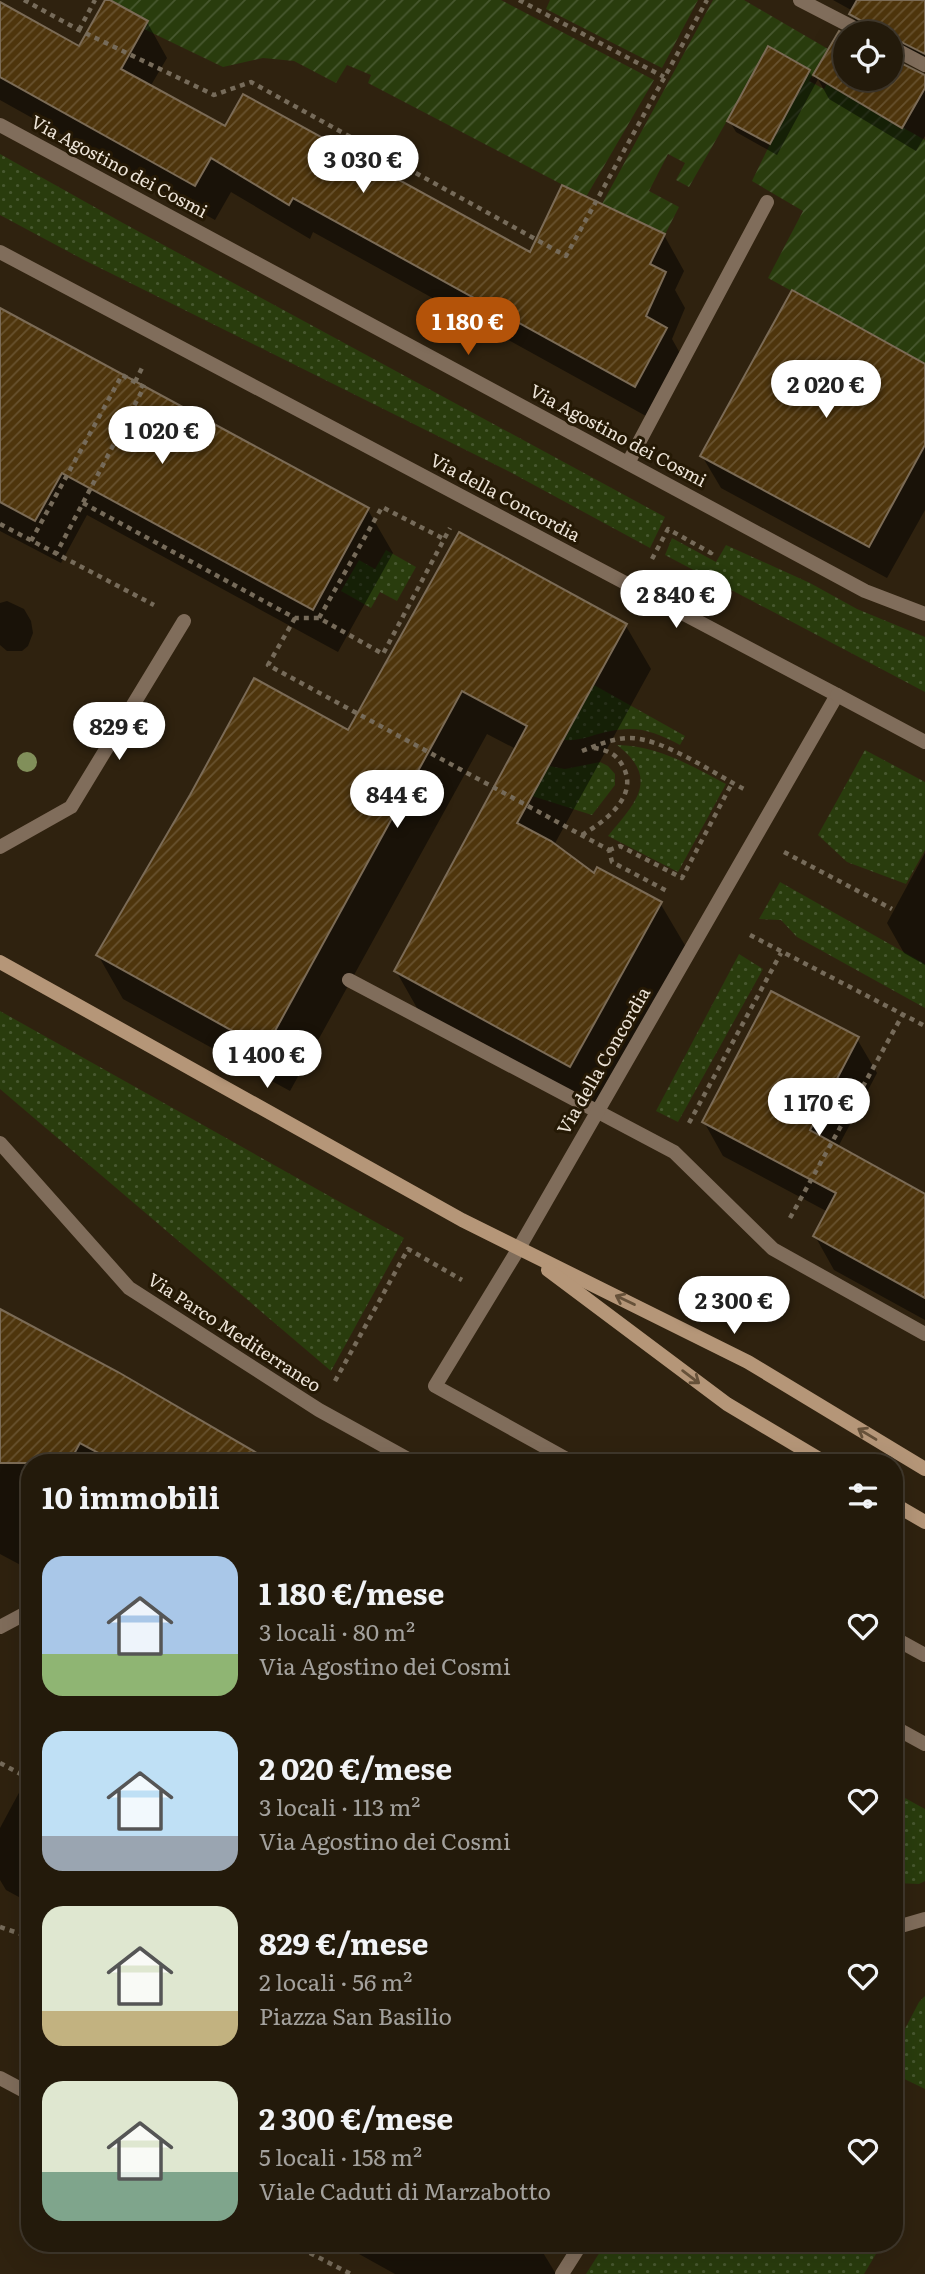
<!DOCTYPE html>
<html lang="it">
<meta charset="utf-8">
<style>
body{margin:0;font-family:Literata,serif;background:#2f2719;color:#f1f3f6;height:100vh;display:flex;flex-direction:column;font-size:26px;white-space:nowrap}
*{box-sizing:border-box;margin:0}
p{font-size:23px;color:#a3a19d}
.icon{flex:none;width:38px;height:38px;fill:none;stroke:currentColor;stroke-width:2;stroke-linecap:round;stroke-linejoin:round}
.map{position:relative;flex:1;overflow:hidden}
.drawer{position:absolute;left:21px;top:1454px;width:882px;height:798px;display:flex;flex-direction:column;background:#231a0b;border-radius:28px;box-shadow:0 7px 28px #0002,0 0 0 2px #40382c}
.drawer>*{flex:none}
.fabs{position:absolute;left:833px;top:21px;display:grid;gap:14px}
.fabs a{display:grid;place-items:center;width:70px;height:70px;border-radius:50%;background:#231a0b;box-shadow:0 7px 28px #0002,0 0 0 2px #40382c;font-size:35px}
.price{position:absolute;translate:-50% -60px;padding:0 16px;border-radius:24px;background:#fff;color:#222;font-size:23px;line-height:46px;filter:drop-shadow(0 2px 4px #0008)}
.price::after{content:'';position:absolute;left:50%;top:42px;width:21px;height:16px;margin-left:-10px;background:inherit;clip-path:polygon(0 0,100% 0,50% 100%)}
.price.selected{background:#b45309;color:#fff}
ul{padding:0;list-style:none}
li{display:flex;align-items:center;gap:21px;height:175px;padding:0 21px}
li span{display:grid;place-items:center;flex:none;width:196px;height:140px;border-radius:21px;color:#555}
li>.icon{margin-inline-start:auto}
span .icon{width:84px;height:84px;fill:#fffc;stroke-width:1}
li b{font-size:30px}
h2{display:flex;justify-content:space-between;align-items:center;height:84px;padding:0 21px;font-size:30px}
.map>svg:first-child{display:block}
.grass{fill:url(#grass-dots)}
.garden{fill:url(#garden-furrows)}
.shadow{fill:#0007}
.building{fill:url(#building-hatch);stroke:#7b6b56;stroke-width:2}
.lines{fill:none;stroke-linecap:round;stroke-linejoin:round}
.path{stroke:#766b5a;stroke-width:4.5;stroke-dasharray:5 5;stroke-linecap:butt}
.lane{stroke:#806d5b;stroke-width:14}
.street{stroke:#806d5b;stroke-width:14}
.secondary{stroke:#b59678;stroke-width:14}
.tree{fill:#818f5a}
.oneway{stroke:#665139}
.labels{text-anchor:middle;stroke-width:6;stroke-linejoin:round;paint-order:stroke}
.street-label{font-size:18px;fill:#ede4d8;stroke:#251905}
</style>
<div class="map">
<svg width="925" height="2274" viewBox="0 0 925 2274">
<defs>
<pattern id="grass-dots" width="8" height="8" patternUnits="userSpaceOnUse" patternTransform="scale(1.75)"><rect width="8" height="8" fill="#293c0d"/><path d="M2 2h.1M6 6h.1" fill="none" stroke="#485830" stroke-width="1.8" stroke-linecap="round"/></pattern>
<pattern id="garden-furrows" width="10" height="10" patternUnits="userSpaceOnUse" patternTransform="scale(1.75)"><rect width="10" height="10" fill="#293c0d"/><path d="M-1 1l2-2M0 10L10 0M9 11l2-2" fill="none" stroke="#485830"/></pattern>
<pattern id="building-hatch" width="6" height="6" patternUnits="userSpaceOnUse" patternTransform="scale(1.75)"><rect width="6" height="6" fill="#4e350c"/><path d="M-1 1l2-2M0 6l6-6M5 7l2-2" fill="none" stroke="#68522f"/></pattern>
</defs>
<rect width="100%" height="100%" fill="#2f220f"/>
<g class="grass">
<path d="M0,154L123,223L665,517L650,548L510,472L84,260L0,215Z"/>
<path d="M672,538L716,562L726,545L810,583L857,609L925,637V692L665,555Z"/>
<path d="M386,550L416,567L397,601L380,592L371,608L341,591L359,560L375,569Z"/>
<path d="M594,685L685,736L680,745C653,731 637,725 606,732C588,736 583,741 563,740Z"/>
<path d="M617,745C656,745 692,766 726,784L678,872L608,836C635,803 661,779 617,745Z"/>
<path d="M865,750L925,782V850L906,884L847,862L818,835Z"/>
<path d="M600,762L608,766L615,774V785L592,815L532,796L549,766L565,769Z"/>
<path d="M780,882L925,964V1008L797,937L781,920L759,919Z"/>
<path d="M739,954L763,969L678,1122L656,1111Z"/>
<path d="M0,1011L404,1238L331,1371L0,1089Z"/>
<path d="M894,1792L925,1809V1881L919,1884L894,1883Z"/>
<path d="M925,1996V2089L894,2074V2050L919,2002Z"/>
<path d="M605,2244H882L864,2274H586Z"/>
</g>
<g class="garden">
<path d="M110,0H501L654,80L586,197L368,83L371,75L347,65L336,83L294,61L263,58L223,67L144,29L148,21Z"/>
<path d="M550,0H698L662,68L546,9Z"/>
<path d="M713,0H744L828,49L809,81L824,89L834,72L852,83L854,79H877L900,94L886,118L925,140V364L768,278L803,211L752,181L770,144L736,105L689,187L676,180L685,163L668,154L649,191L679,207L656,252L565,272Z"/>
</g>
<g class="shadow">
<path d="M833,0H925V70L911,62H896L925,75V136L916,151L829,99L818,79L777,155L736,132L729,120L809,71L813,78L840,33L845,36V79H891V33H862L851,14L853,11Z"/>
<path d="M0,4L79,48L147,22L167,58L150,87L226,129L530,255L664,235L684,271L675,290L685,308L672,339L686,364L655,421L313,232L310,239L231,192L215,220L0,100Z"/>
<path d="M0,321L368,510L393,553L338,652L87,515L61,563L0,531Z"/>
<path d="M925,366V510L887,578L721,488L702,456Z"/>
<path d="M7,601L24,609L31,621L33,633L28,646L22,651H7L0,645V603Z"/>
<path d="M626,626L651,669L554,845L594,875L660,903L686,947L595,1110L421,1015L396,971L516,749L487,734L290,1091L123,999L98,955L349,732Z"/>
<path d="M925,853V965L904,953L887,923Z"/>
<path d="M857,1039L877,1073L838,1147L925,1196V1320L834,1270L815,1236L828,1212L723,1156L704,1122Z"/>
<path d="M0,1311L267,1463H30V1570L0,1554Z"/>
<path d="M21,1789L30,1794V1903L6,1890L0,1880V1828Z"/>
<path d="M341,2244H529L542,2251L556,2274H395Z"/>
</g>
<g class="building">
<path d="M105,0H110L148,21L121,69L225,126L243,94L530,252L562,185L665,234L650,264L666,272L646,316L667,328L635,387L293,198L289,205L211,158L195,186L0,77V2L79,46Z"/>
<path d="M857,0H925V54L891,37V33H874L869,25L849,14Z"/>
<path d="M839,31L845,34V79H891V58L925,75V88L902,128L813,75Z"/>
<path d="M768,46L810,70L770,144L727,121Z"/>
<path d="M792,290L925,364V445L869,547L700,456Z"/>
<path d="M0,308L369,508L313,610L62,473L35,521L0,502Z"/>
<path d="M459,532L627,624L517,823L551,841L594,873L597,867L662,902L570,1067L394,971L527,726L462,691L265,1049L96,955L190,795L254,678L348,730Z"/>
<path d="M771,991L859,1037L810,1130L925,1194V1298L813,1236L836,1193L702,1122Z"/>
<path d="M0,1309L118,1372L274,1463H117L80,1443L69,1463H0Z"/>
</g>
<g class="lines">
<g class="path">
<path d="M24,0L79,30L214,95L251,82L566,256L707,0"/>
<path d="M519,0L664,77"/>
<path d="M79,30L95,0"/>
<path d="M135,382L144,364"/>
<path d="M83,503L295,618H319L383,654L450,528"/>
<path d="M0,524L154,605"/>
<path d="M31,541L122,375L144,387L56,554"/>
<path d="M652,559L668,529L711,553L714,547"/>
<path d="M295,618L268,665L609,850L612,862L667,891"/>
<path d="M319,618L382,507L444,539"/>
<path d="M582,751C598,745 613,738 630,738C663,738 716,775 746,790"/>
<path d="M582,835C605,821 642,795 621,763C615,753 604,749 593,748"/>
<path d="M609,850L620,846L682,878L732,783"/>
<path d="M784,852L892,909"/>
<path d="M750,935L925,1026"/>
<path d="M689,1123L781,953"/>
<path d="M790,1218L903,1014"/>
<path d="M335,1381L408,1249L462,1280"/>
<path d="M0,1763L30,1779"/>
<path d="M0,1927L30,1937"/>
<path d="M292,2244L351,2274"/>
</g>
<g class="lane">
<path d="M628,463L767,202"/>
<path d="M349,980L674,1152L773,1249L925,1334"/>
<path d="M519,1248L435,1386L574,1463"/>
<path d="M894,1638L925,1655"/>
<path d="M562,2274L581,2244"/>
</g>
<g class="street">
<path d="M800,0L864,33"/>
<path d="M891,47L925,65"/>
<path d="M0,125L865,591L925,614"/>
<path d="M0,252L837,695L519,1248"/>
<path d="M837,695L925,742"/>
<path d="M0,847L71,807L184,621"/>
<path d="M0,1143L129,1288L319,1410L415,1463"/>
<path d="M0,1627L30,1611"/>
<path d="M894,1727L925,1744"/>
<path d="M894,1928L925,1919"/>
<path d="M0,2078L30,2094"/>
</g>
<g class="secondary">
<path d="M0,962L462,1220L748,1362L925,1469"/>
<path d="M548,1270L727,1404L826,1463"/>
<path d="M894,1504L925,1522"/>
</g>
</g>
<circle class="tree" cx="27" cy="762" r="10"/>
<defs><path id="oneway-shaft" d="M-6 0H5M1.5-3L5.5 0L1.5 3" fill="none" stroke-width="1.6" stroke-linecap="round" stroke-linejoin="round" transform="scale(1.75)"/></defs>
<g class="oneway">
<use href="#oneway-shaft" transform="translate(625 1300) rotate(-154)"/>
<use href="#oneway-shaft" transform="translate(691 1377) rotate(37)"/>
<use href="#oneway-shaft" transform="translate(867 1434) rotate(-149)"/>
</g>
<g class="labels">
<g class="street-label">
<text transform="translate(119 167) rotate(28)" y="6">Via Agostino dei Cosmi</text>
<text transform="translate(618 436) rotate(28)" y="6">Via Agostino dei Cosmi</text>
<text transform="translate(505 498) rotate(28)" y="6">Via della Concordia</text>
<text transform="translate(604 1061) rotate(-60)" y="6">Via della Concordia</text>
<text transform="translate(234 1333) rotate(33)" y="6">Via Parco Mediterraneo</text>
</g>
</g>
</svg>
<div class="fabs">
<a><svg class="icon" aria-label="locate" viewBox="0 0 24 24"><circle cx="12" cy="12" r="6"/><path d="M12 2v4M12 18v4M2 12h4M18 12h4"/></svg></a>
</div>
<b class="price" style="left:363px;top:195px">3 030 €</b>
<b class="price selected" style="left:468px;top:357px">1 180 €</b>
<b class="price" style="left:826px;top:420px">2 020 €</b>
<b class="price" style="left:162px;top:466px">1 020 €</b>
<b class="price" style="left:676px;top:630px">2 840 €</b>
<b class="price" style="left:119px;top:762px">829 €</b>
<b class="price" style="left:397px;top:830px">844 €</b>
<b class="price" style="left:267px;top:1090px">1 400 €</b>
<b class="price" style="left:819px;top:1138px">1 170 €</b>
<b class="price" style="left:734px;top:1336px">2 300 €</b>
<section class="drawer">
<h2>10 immobili<svg class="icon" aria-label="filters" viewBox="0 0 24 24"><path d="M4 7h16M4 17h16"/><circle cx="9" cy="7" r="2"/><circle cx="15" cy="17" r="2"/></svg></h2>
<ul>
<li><span style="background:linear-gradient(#a9c7e8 70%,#8fb573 0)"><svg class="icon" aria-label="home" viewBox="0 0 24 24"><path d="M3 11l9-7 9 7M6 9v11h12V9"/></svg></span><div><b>1 180 €/mese</b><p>3 locali · 80 m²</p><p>Via Agostino dei Cosmi</p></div><svg class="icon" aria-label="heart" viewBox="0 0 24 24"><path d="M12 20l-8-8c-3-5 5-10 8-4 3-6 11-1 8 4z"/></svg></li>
<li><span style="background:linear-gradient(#bfe0f5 75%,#9aa5b1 0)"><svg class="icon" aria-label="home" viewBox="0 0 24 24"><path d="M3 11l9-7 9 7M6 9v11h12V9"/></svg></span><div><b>2 020 €/mese</b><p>3 locali · 113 m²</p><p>Via Agostino dei Cosmi</p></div><svg class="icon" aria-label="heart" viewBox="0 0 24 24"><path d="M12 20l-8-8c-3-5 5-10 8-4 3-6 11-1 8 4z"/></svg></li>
<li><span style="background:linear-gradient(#dfe7d0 75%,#c2b280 0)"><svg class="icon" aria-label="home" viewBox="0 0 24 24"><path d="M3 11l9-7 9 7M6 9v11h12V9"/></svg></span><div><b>829 €/mese</b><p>2 locali · 56 m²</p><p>Piazza San Basilio</p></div><svg class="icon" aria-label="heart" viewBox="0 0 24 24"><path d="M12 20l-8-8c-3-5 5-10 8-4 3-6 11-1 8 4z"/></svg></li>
<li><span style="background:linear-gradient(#dfe7d0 65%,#7fa58c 0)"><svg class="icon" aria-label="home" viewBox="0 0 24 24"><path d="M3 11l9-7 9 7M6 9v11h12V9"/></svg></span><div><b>2 300 €/mese</b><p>5 locali · 158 m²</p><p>Viale Caduti di Marzabotto</p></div><svg class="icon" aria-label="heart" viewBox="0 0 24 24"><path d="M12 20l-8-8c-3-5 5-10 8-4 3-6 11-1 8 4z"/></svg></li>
</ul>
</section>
</div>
